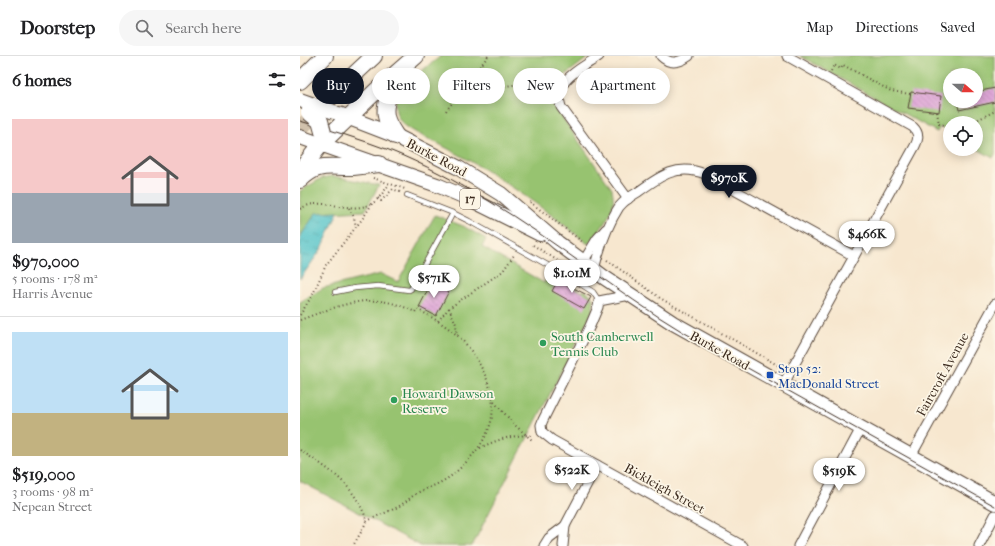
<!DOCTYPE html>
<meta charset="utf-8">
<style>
body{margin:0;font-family:"IM FELL French Canon",serif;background:#f6f6f6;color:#202124;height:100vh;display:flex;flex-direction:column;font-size:15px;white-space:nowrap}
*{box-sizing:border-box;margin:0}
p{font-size:13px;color:#757577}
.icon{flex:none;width:22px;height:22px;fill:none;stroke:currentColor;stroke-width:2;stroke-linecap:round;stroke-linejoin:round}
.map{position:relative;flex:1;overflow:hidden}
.details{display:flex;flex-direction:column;background:#fff;width:300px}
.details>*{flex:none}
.banner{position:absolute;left:12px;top:12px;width:380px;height:36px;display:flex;gap:8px}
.needle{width:26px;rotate:110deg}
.controls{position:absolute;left:643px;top:12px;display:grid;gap:8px}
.controls a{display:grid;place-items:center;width:40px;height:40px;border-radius:50%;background:#fff;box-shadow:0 2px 10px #0003;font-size:20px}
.price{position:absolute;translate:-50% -34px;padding:0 9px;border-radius:14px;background:#fff;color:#222;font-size:13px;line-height:26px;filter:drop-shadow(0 1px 2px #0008)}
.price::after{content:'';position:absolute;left:50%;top:24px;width:12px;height:9px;margin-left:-6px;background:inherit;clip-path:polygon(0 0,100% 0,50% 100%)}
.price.current{background:#111827;color:#fff}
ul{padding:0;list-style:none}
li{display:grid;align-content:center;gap:8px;height:212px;padding:0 12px}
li+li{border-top:1px solid #e0e0e0}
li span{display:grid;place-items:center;height:124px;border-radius:0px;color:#555}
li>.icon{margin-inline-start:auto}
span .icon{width:72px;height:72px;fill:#fffc;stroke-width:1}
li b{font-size:17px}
h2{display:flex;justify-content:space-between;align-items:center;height:48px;padding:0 12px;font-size:17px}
.chip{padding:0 14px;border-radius:18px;background:#fff;box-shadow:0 2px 10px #0003;font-size:14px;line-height:36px}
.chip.current{background:#111827;color:#fff}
header{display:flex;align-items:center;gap:24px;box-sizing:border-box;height:56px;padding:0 20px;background:#fff;border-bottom:1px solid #e0e0e0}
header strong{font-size:19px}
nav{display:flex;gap:22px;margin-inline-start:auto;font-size:14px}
.search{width:280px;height:36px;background:#f6f6f6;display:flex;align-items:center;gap:10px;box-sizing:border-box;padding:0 14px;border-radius:22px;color:#757577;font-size:15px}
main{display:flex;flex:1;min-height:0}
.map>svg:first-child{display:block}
.green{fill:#97c370;stroke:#697647;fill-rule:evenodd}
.water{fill:url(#water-ripples);stroke:#497874}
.building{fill:url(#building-back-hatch)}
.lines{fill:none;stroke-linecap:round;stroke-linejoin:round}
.motorway-tunnel{stroke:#d1c1ac;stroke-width:16;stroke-dasharray:16 8;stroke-linecap:butt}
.service-casing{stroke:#574639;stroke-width:6}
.minor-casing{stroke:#574639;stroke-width:11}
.primary-casing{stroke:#574639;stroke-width:16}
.motorway-casing{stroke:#574639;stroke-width:18}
.path{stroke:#574639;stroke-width:2;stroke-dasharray:1 3;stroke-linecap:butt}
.service{stroke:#fff;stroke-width:4.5}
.minor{stroke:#fff;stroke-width:9}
.primary{stroke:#fff;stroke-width:14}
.motorway{stroke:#fff;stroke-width:16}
.tram{stroke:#3b2a1e;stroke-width:1}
.primary-bridge-casing{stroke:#574639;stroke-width:16;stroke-linecap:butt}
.motorway-bridge-casing{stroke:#574639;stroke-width:18;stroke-linecap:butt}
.primary-bridge{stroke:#fff;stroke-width:14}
.motorway-bridge{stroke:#fff;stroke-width:16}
.leisure-dot{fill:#2e9e5b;stroke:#fcf5e5;stroke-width:1.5}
.transit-dot{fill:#1a4fb4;stroke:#fcf5e5;stroke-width:1.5}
.labels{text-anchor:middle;stroke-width:3.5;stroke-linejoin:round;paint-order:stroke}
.shield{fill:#fcf5e5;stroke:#75675a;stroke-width:1}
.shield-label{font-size:12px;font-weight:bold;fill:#3b2a1e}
.street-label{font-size:13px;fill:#3b2a1e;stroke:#fcf5e5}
.leisure-label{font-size:13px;fill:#27864d;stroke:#fcf5e5;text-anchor:start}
.transit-label{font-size:13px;fill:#164399;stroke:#fcf5e5;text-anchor:start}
</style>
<header>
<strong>Doorstep</strong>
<div class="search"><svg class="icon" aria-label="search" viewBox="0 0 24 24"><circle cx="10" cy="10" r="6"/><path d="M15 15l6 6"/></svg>Search here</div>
<nav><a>Map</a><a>Directions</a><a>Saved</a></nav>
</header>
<main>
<section class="details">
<h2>6 homes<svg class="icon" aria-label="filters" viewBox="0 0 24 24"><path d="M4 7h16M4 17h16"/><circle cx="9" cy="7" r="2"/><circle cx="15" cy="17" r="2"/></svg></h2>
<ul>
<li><span style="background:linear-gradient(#f6c9c9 60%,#9aa5b1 0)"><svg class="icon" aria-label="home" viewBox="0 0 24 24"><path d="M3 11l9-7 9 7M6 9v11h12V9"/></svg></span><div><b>$970,000</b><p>5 rooms · 178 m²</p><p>Harris Avenue</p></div></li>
<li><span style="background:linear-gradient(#bfe0f5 65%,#c2b280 0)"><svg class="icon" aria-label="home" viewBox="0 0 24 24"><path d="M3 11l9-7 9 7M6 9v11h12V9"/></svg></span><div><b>$519,000</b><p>3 rooms · 98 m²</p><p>Nepean Street</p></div></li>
</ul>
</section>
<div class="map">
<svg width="695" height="490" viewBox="0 0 695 490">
<defs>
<pattern id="water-ripples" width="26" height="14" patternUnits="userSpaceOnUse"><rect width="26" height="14" fill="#57c5cb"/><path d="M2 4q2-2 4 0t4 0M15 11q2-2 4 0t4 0" fill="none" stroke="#49a0a4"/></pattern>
<pattern id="building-back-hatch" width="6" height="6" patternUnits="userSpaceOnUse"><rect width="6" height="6" fill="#db9dd6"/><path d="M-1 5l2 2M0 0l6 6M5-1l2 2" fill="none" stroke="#b380ad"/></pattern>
</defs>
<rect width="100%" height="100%" fill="#fcf5e5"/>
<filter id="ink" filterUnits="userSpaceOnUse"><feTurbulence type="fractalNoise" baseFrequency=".025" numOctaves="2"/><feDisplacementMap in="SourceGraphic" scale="8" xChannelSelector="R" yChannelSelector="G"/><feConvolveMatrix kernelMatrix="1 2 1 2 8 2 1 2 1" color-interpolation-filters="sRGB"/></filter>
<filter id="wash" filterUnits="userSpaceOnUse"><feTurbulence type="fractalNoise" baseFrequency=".012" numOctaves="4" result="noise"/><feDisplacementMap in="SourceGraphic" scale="16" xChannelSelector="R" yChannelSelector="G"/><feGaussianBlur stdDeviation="0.9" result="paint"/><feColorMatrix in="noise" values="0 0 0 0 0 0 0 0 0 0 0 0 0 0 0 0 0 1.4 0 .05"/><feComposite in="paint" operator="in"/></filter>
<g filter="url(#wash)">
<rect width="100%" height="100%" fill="#f7e7cf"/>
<g class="green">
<path d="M141,0H290L259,24C253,33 251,41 255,51L312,133C313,138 314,144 313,149C310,162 297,179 288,188C242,150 192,115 139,88C128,82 101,72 97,59C95,53 95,44 98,38C103,27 130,9 141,0Z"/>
<path d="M500,0H695V98L693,102L676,92V67H650V77L640,71L637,76ZM650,19H676V45H650Z"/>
<path d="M33,120L79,129L65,155L27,157L0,181V135L22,122Z"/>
<path d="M135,159L163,170L186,183L182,191L244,227L250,217L283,236L284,234L290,238L294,245L292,256L172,490H121L0,425V246L23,232L81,218L98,226Z"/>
</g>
<path class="water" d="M38,156L22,192L0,223V181L16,157Z"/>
<g id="blocks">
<g class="building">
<path d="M695,32V46L659,54L657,45H676V36Z"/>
<path d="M611,36L641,40L639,56L608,52Z"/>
<path d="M258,224L291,241L284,253L252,235Z"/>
<path d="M132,226L149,235L136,260L119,251Z"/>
</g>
</g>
</g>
<g filter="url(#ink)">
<use href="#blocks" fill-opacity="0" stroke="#574639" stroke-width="1"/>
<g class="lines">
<path class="motorway-tunnel" d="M0,73L22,49"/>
<defs>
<g id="service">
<path d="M107,139L153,157L169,165L276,225L293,236L299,245"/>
<path d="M35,236L55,232L78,230L109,234L111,233L153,157"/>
</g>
<g id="minor">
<path d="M299,0C281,13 252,24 261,51L328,143"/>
<path d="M361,0C370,9 379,7 389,0"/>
<path d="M283,206L297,183L306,173"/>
<path d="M294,213C299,194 308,168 319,151C324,145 331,140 338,136C360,120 377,107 405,118L554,200"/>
<path d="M330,239L299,245L298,251L290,270L243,364L241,369L242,376L252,384L443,490"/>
<path d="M483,329L615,90C619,82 619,77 613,71L487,0"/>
<path d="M611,400L695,248"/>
<path d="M244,490L249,482L265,470L297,409"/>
<path d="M263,490L265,470"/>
<path d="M498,490L561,372"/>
<path d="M679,490L695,459"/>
</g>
<g id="primary">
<path d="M39,58L96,80L157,111L201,138L258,187L305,222L373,267L695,447"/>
<path d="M0,81L137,129L170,143L240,178"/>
</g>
<g id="motorway">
<path d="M0,25L25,0"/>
<path d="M29,42L74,0"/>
<path d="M96,80C92,74 87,67 86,60C83,46 93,30 101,19"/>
<path d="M0,115L21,88L77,34L116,0"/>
<path d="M0,124C19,105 30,112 53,111C62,110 70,109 79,108"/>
</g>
</defs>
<use href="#service" class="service-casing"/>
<use href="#minor" class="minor-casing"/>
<use href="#primary" class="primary-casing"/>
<use href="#motorway" class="motorway-casing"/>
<g class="path">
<path d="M531,15L534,9L541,13L543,9L591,35L610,38"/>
<path d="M161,36L235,26L243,30L250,40"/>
<path d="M146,55L188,0"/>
<path d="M637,56L639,68L650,70"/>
<path d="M671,67L695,55"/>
<path d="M73,122L105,133"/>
<path d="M78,142L81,145L93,133L100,136"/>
<path d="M230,146L284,187"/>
<path d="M49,152L54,161L56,171"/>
<path d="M0,153C21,139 48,159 71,148C78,145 83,136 88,130"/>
<path d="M233,189L263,208"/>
<path d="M307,204L360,242L481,311"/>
<path d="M149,252L156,268L157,279"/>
<path d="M0,259L13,238L26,209L63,162L72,148"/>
<path d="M0,264C30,253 63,238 95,248C102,250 109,253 115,256L117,253C131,261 146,269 158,280C168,289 175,300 181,311C205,355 190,385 156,416C145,426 132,430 119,436C112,440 107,445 101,449C90,456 77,459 66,466"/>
<path d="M138,265L149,252L203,215L214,199"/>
<path d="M194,346L216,370L233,385"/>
<path d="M180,392C198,383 213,379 233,379"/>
<path d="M0,394C25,411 47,423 61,451C63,455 66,460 66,465C65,471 56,484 53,490"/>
</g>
<use href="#service" class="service"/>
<use href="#minor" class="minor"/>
<use href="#primary" class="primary"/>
<use href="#motorway" class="motorway"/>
<path class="tram" d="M0,65C30,74 60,83 89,94C124,108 157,126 189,145C256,185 316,236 383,276L695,450"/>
<defs>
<path id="primary-bridge" d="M0,44L34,56"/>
<path id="motorway-bridge" d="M9,56L20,65L23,76"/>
</defs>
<use href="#primary-bridge" class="primary-bridge-casing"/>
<use href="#motorway-bridge" class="motorway-bridge-casing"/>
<use href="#primary-bridge" class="primary-bridge"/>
<use href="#motorway-bridge" class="motorway-bridge"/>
</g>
</g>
<g class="leisure-dot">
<circle cx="243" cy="287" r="4"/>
<circle cx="94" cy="344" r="4"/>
</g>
<rect class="transit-dot" x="466" y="315" width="8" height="8" rx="2"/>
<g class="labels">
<rect class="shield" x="160" y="133" width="20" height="20" rx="3"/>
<g class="shield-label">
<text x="170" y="147">17</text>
</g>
<g class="street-label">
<text transform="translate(137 101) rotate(28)" y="5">Burke Road</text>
<text transform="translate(420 294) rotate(29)" y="5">Burke Road</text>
<text transform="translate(642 318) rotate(-61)" y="5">Faircroft Avenue</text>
<text transform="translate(365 432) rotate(29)" y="5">Bickleigh Street</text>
</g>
<g class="leisure-label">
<text x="251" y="285">South Camberwell<tspan x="251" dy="15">Tennis Club</tspan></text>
<text x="102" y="342">Howard Dawson<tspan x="102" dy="15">Reserve</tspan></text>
</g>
<g class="transit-label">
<text x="478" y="317">Stop 52:<tspan x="478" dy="15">MacDonald Street</tspan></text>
</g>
</g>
</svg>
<div class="controls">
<a><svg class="needle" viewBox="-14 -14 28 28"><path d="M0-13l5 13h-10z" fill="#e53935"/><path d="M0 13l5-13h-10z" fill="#757577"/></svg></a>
<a><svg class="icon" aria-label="locate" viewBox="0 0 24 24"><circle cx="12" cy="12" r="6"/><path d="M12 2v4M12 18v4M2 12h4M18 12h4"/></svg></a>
</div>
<b class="price current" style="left:429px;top:143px">$970K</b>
<b class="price" style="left:567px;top:199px">$466K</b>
<b class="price" style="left:272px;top:238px">$1.01M</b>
<b class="price" style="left:134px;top:243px">$571K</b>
<b class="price" style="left:272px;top:435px">$522K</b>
<b class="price" style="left:539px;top:436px">$519K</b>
<div class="banner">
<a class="chip current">Buy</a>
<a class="chip">Rent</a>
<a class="chip">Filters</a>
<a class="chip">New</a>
<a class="chip">Apartment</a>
</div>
</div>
</main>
